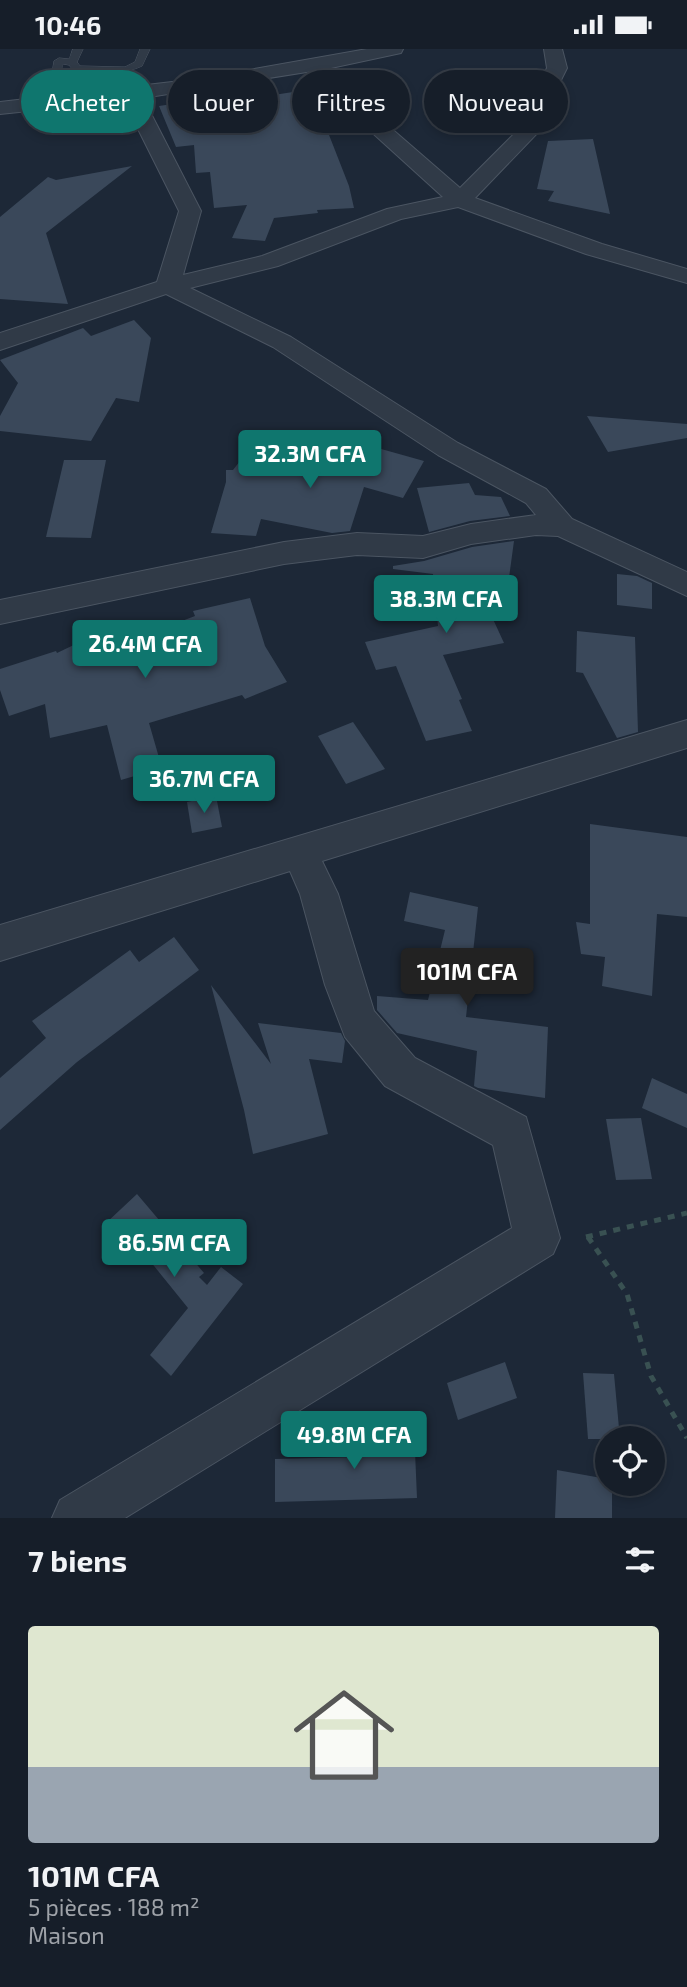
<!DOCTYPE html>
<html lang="fr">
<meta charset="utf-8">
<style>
body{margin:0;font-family:"Exo 2",sans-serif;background:#1f2731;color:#f1f3f6;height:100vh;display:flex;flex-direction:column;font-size:26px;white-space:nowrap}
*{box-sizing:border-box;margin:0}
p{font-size:23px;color:#9ea2a8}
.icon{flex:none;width:38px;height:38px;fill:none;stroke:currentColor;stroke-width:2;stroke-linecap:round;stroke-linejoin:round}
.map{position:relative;height:1469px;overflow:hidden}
.drawer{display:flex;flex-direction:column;background:#161e29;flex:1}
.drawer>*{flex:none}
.guide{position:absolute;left:21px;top:21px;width:646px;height:63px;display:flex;gap:14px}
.fabs{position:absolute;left:595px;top:1377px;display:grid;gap:14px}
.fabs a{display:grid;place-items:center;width:70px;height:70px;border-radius:50%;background:#161e29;box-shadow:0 4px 10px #0003,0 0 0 2px #353c46;font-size:35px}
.price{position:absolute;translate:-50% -60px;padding:0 16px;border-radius:7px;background:#0f766e;color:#fff;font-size:23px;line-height:46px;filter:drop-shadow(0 2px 4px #0008)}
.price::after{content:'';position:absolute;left:50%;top:42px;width:21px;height:16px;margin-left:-10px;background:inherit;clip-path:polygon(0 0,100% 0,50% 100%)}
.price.current{background:#222;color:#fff}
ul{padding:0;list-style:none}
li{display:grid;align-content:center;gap:14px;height:371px;padding:0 28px}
li span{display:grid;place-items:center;height:217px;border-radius:7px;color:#555}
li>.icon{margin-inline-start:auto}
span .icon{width:126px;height:126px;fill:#fffc;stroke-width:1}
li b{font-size:30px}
h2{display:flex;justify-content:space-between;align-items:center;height:84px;padding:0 28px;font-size:30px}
.tag{padding:0 24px;border-radius:32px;background:#161e29;box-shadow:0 4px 10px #0003,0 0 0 2px #353c46;font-size:24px;line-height:63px}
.tag.current{background:#0f766e;color:#fff}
.status{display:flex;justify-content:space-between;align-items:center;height:49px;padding:0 35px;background:#161e29;direction:ltr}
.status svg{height:19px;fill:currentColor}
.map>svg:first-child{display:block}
.building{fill:#3a485a}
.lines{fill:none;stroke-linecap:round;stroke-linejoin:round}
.lane-casing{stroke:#4b5562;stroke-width:1}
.street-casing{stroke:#4b5562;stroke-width:2}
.path{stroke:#395152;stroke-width:5;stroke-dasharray:7 7;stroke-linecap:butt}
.lane{fill:#303a47;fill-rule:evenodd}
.street{fill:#303a47;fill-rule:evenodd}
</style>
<div class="status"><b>10:46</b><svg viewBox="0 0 49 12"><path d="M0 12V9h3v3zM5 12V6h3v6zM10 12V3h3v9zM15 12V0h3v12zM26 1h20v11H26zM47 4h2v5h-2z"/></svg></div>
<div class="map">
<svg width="687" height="1469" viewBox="0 0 687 1469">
<rect width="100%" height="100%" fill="#1d2837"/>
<g class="building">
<path d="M306,41L322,68L349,137L354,159L317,161L318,164L274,169L265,192L232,189L247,156L214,159L210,123L196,124L194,96L176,98L159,57L218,48L222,54Z"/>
<path d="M593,90L610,165L548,152L554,142L537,140L548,92Z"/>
<path d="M132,117L46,184L68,255L0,250V168L48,128L56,131Z"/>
<path d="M134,271L151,289L139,353L116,349L91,392L0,382V367L18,334L0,311L83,279L91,287Z"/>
<path d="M587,367L687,375V389L608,403Z"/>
<path d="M342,389L424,412L403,449L364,438L350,482L332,484L261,470L256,487L211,484L226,433V421H233L240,412L284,413L320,424L324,413H340Z"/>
<path d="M64,411H106L91,489L46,488Z"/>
<path d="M469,434L475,446L501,448L510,467L470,472L429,483L417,439Z"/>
<path d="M514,492L508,536L475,531L504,594L443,606L462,650L459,651L472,682L426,692L396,617L376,621L365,593L438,577L433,525L393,520V517L424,512L472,498Z"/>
<path d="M617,525L637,527L652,534V560L617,556Z"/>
<path d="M250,549L265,597L287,633L245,650L242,646L149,674L162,719L121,731L107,676L50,689L45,655L9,667L0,641V620L56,602L57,604L103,582L114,598L195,567L193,562Z"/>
<path d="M577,582L635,588L638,683L617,689L583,624L576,623Z"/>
<path d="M353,673L385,720L346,735L318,687Z"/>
<path d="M216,747L222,778L192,784L187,753Z"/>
<path d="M590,775L687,788V868L657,865L652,947L602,937L605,908L581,905L576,873L590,875Z"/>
<path d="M410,843L478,858L466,968L548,978L545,1049L478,1039L474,1037L477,1002L397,984L377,961V947L428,951L445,881L404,872Z"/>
<path d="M174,888L199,921L77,1013L0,1081V1029L46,989L32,972L130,901L139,913Z"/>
<path d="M211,936L271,1015L258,974L341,984L345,992L342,1014L309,1010L328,1085L253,1105L244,1061Z"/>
<path d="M652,1029L687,1045V1079L642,1059Z"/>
<path d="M641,1069L652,1130L616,1131L606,1070Z"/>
<path d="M137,1145L204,1224L199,1228L207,1236L221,1218L243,1235L171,1327L150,1306L188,1259L146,1207L138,1216L105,1175Z"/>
<path d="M505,1313L517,1349L458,1371L447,1334Z"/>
<path d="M583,1324L614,1325L620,1390H588Z"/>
<path d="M414,1379L417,1449L275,1453V1410L360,1408L359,1380Z"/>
<path d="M557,1421L607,1430V1435H612V1469H555Z"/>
</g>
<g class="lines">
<defs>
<path id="lane" d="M73,0H83L77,13L80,17L125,18L135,13L140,0H150L142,17C108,33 67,13 49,57H41L42,47L50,37L54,12L59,9L69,10ZM63,15L69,16L74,22L81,23L60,30Z"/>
<g id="street">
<path d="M367,0H403L401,4L331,19L370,61L460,139L527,72L535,43L547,19L544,0H562L567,19L555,43L547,74L475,149L602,195L687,220V234L586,205L458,158L401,170L278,217L190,239L291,288L458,394L546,440L572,470L687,523V547L558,487L536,486L471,495L423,509L357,506L284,515L0,575V551L284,493L357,484L423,487L471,475L536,466L526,454L438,406L273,298L166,245L0,301V284L157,233L179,162L124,52L0,65V53L198,30ZM313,22L356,69L443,148L387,160L262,207L183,226L201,162L143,49Z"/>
<path d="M687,671V699L322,812L338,845L374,962L415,1009L526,1068L560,1189L553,1205L125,1469H52L60,1451L512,1179L493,1096L385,1037L345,988L325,936L300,845L290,822L0,912V876Z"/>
</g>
</defs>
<use href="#lane" class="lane-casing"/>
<use href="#street" class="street-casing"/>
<g class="path">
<path d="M586,1188L687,1164"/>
<path d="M588,1188L627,1245L651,1327L687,1389"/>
</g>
<use href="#lane" class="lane"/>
<use href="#street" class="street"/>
</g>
</svg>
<div class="fabs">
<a><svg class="icon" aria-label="locate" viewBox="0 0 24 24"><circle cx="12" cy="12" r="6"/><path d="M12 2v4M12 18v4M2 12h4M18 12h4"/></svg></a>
</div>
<b class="price" style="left:310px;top:441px">32.3M CFA</b>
<b class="price" style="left:446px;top:586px">38.3M CFA</b>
<b class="price" style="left:145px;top:631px">26.4M CFA</b>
<b class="price" style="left:204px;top:766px">36.7M CFA</b>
<b class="price current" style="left:467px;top:959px">101M CFA</b>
<b class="price" style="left:174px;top:1230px">86.5M CFA</b>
<b class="price" style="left:354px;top:1422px">49.8M CFA</b>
<div class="guide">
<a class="tag current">Acheter</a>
<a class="tag">Louer</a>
<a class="tag">Filtres</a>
<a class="tag">Nouveau</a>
</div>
</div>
<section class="drawer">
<h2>7 biens<svg class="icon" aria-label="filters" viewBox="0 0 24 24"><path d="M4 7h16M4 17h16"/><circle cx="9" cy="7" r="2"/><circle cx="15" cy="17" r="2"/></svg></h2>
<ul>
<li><span style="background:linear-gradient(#dfe7d0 65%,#9aa5b1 0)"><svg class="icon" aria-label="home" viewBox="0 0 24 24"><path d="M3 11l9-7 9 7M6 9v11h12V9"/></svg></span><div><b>101M CFA</b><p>5 pièces · 188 m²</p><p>Maison</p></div></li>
</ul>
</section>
